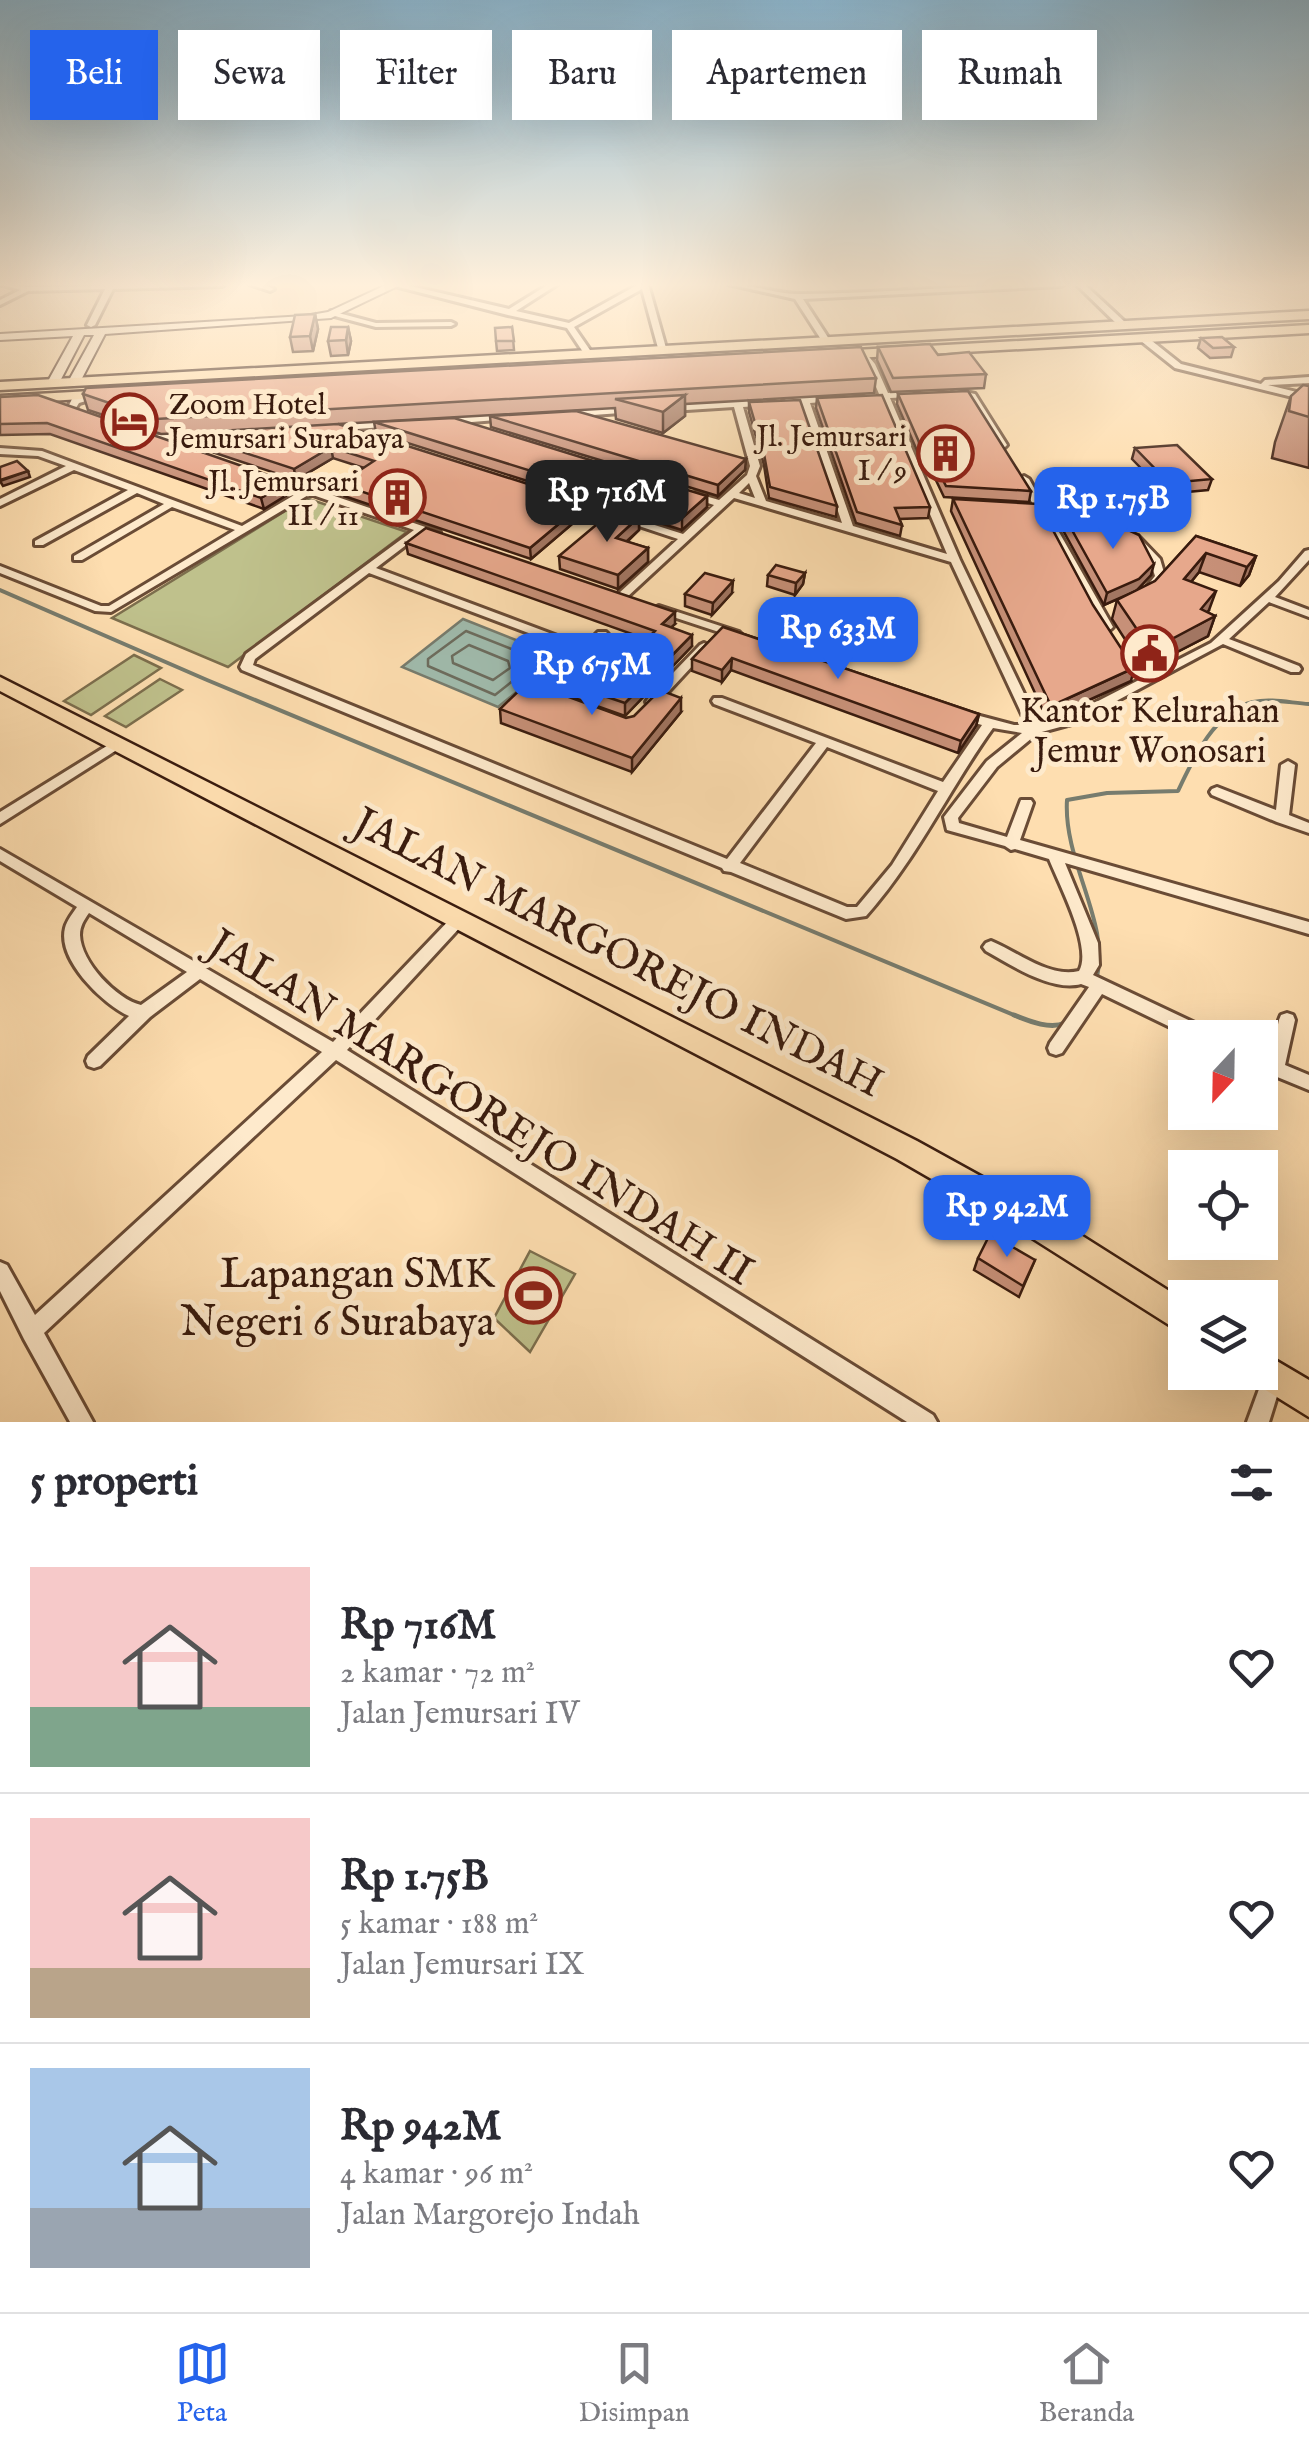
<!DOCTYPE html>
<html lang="id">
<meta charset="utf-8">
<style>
body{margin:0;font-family:"IM FELL English",serif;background:#f7f7f7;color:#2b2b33;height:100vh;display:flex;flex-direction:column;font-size:38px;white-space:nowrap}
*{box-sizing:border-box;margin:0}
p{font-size:32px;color:#7c7c81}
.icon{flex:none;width:55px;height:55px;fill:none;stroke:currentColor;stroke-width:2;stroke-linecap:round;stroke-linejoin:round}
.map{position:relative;height:1422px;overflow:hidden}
.panel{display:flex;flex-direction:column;background:#fff;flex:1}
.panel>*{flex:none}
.hud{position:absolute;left:30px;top:30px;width:1250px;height:90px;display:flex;gap:20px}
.needle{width:65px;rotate:202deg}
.tools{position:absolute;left:1168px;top:1020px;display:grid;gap:20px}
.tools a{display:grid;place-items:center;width:110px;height:110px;border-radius:0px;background:#fff;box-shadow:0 10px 40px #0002;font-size:50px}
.price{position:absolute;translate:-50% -85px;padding:0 22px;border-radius:20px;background:#2563eb;color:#fff;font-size:32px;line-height:65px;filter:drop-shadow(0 2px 5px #0008)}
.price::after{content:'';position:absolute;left:50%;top:60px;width:30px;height:22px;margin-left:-15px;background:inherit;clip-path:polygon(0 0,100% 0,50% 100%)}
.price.on{background:#222;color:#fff}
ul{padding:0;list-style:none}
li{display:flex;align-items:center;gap:30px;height:250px;padding:0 30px}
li+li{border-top:2px solid #e1e1e2}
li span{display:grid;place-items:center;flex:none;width:280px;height:200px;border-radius:0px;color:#555}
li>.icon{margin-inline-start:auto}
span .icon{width:120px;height:120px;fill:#fffc;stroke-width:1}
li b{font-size:42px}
h2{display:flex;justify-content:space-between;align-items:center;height:120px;padding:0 30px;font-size:42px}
.chip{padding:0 35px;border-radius:0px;background:#fff;box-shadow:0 10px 40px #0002;font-size:35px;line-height:90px}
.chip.on{background:#2563eb;color:#fff}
.tabs{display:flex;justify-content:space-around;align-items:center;height:140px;border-top:2px solid #e1e1e2;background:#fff;font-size:28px;color:#7c7c81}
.tabs a{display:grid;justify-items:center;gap:5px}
.tabs .on{color:#2563eb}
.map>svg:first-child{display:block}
.green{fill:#bfc18c;stroke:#7c6e4d;stroke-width:2.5}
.water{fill:#a0bcae;stroke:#777c6e;stroke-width:2.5}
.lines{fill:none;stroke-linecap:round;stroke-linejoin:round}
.shore{stroke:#6c6c5e;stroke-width:2.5}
.stream-far1{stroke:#777c6e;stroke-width:4}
.stream{stroke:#777c6e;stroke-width:5}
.street-casing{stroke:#6a4c36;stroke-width:6}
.secondary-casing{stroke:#391b0e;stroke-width:4}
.primary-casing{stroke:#391b0e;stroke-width:5}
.street{fill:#feeacc;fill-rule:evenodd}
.secondary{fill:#feeacc;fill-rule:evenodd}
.primary{fill:#fedeb0;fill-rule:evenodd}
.wall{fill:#c79078;stroke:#391b0e;stroke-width:2.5}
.shaded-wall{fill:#a27662;stroke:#391b0e;stroke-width:2.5}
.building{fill:#e7a88c;stroke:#391b0e;stroke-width:2.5}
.labels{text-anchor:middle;stroke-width:10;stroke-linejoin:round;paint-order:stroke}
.far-poi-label{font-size:30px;fill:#391b0e;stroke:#feeacc;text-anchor:end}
.poi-label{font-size:35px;fill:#391b0e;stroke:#feeacc}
.near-street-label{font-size:42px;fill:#391b0e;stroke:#feeacc}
.near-poi-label{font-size:42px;fill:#391b0e;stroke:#feeacc;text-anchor:end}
</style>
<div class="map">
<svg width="1309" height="1422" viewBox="0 0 1309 1422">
<rect width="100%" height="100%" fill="#fedeb0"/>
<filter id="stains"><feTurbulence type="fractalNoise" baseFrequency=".002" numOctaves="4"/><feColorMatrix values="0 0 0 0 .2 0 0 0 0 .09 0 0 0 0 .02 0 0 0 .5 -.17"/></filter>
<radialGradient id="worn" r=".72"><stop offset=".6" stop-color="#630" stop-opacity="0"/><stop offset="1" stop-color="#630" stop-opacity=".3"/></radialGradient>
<g class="green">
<path d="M306,498L407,532L228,667L112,618Z"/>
<path d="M134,655L161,668L91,715L64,701Z"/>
<path d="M160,679L182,690L126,727L105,716Z"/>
<path d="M530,1251L575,1274L530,1352L494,1318Z"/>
</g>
<path class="water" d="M463,619L559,657L498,707L402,667Z"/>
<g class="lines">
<g class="shore">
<path d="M466,631L532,657L534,664L495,695L428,666V659Z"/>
<path d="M469,645L508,661L510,668L493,680L453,663L452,656Z"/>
</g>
<g class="stream-far1">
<path d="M0,590L207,680L1021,1018"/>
<path d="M1096,980C1112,924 1063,863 1067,800L1107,793L1178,791C1193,759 1215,711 1253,702C1271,698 1291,703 1309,704"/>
</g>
<path class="stream" d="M1014,1015C1029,1021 1050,1030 1065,1023"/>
<defs>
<g id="street">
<path d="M0,284L27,287L225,284L222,286L113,289L95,325L91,327L87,325L105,289L28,291L0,305V300L20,290Z"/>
<path d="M249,284H262L274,289L270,291Z"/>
<path d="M402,284L509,309L549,284H558L516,311L569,323L639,284H648L666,348L662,350L658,348L642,289L574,327L592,353L588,355H585L567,328L508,315L391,285Z"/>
<path d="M728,284C753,284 778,295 803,294C891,293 977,284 1064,284L1061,286L803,299L829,339L825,341H822L795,299Z"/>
<path d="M1076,284H1084L1127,324V328H1121Z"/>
<path d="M331,311L376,323L451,322L455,324L451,326L376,327L331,315Z"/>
<path d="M1141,337H1147L1181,364L1261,384L1265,380L1309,377V383L1268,385L1309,395V401L1175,368L1141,341Z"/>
<path d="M859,352H865L875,364L888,393L911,391L915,394L911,397L890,398L960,560L1039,725L1067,717L1211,643L1279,581L1305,551L1309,550V560L1275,597L1309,610V617L1269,602L1229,639L1299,666L1301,669L1299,672H1291L1223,644L1075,723L1038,733L997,767L958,818L959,823L1007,837L1021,800H1031L1033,803L1020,840L1309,922V934L1065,863L1098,943L1099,965L1093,975L1216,1033L1218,1038H1193L1102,994L1062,1053L1056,1055L1050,1053L1048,1048L1050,1043L1089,987L1081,984C1052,992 1011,965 986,951L983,947L986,943L991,941C1018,952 1048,978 1079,971C1093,948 1059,884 1049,859L1015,849L1011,850L1005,846L947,830L944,817L987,761L1022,733L993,728C949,789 917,859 866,916L846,919L731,872L724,871L722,868L242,670L240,667L246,654L414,530L310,494L111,612L95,611L0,573V566L101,606H109L235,530L172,507L82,560H74V556L164,504L137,493L43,545H35V541L128,490L74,470L0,506V499L66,466L38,456L0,454V448L42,451L242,526L301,491L273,481L271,479L276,476L440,532V536L436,537L422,533L376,568L584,646L598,632H606L608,634L553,693L557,700L555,703H547L540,693L579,652L369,573L255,659L253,665L727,859L816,743L714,704L712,701L714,698H722L943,782L982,725L957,718L955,715L957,712L961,711L1014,725H1027L951,562L734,498L626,598L622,599L616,596L618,594L678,539L564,501L569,498L573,499L683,534L714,505L692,498V494L695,493L719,500L747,475L750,466L734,407L671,411L667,408L671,405L766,400L769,401V405L743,407L760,466L756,476L766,501L842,523L802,404L786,405L782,402L786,399L831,396L834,397V401L810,403L853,526L947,554L881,399L866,400L862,397L866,394H879L867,365L858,354ZM749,483L755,498L739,493ZM827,747L938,791L892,865L857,907H847L740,863Z"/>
<path d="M956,390L975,394L1007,445L1005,447H999L969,398L953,395V391Z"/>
<path d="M97,392L100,393V397L79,403L74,411L67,409L72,399Z"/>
<path d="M631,407L635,410L634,412L566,417L562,414L566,411Z"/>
<path d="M506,414L509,415V419L447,424L443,421L447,418Z"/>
<path d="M392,421L397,424L395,426L332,431L327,428L332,425Z"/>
<path d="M202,433L207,436L205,438L155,441L150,438L155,435Z"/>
<path d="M1024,476L1029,479L1043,504L1111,523L1112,525L1107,528L1047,511L1113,627L1111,629L1107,630L1101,627L1019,479Z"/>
<path d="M1134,535L1138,536L1160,559L1165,576L1154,592L1150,593L1144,590L1155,576L1150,560L1129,538Z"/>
<path d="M659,606L739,632L741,634L739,636H731L655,611L653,609Z"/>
<path d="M704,643L710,647L708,649L656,705H648L646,702L648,699L700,645Z"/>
<path d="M118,739L124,743L123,746L0,824V812Z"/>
<path d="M1288,761L1295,765L1289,815L1309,823V833L1277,822L1212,795L1210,792L1212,789L1217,787L1276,810L1281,765Z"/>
<path d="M0,849L333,1042L454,915L459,913L464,915L467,919L464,923L347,1050L933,1415L937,1422H907L336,1060L44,1333L93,1422H70L24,1339L0,1291V1262L7,1265L35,1315L322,1052L200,979L150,1017L100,1066L94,1068L88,1066L86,1061L88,1056L129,1016C103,1004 57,960 65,928C67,920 73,913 77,907L0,861ZM89,913L187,972L141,1005C116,999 81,962 80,935C80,926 84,920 89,913Z"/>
<path d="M1287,1013L1293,1015L1295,1020L1285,1065L1309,1075V1090L1260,1070V1055L1270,1059L1279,1020L1281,1015Z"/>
<path d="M1273,1367L1280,1370L1283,1377L1269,1422H1247L1266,1370Z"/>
</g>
<path id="secondary" d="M388,284H402L331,318L105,334L80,382L74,386L68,382L94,335H84L59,383L53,387L47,383L73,336L0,340V334L305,316L328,312Z"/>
<g id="primary">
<path d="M1309,311V319L0,390V382Z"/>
<path d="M1309,325V333L837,359L830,355L837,351Z"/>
<path d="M109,390L116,394L114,397L0,404V396Z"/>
<path d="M0,677L917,1141L1035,1206L1185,1301V1335L1013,1226L897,1159L0,691Z"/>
<path d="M1260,1351L1309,1380V1417L1248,1379L1246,1372H1260Z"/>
</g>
</defs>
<use href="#street" class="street-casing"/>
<use href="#secondary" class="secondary-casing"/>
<use href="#primary" class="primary-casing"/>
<use href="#street" class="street"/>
<use href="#secondary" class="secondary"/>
<use href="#primary" class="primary"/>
</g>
<g class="wall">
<path d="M315,314L318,329L313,351L293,352L290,337Z"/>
<path d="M348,327L351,341L348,355L331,356L328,341Z"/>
<path d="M512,327L514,350L497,351L496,341Z"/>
<path d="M1201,338L1234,347L1231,357L1210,358L1198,348Z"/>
<path d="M878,347L938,355L986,374L984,388L891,392L877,360Z"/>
<path d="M876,378L874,393L685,404V416L663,433L616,419L615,408L338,424L585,513L531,559L341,495L339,484L364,468L333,458L296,480L188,444L185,433L161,434L88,410L83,394Z"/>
<path d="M1309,386V468L1272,458L1275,442L1291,396Z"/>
<path d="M898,394L1031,491L1029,502L944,497L922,451L918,453L897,404Z"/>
<path d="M0,397L290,493L264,509L50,434L0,435Z"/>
<path d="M817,398L930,507L928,518L899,519L902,525L900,536L856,523L816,408Z"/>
<path d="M749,402L837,506L836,517L769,498L764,465L749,412Z"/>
<path d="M490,416L746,459L745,470L718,496L491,427Z"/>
<path d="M374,422L707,496V507L682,530L376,433Z"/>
<path d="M1135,448L1212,479L1208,490L1166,494L1132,459Z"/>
<path d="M953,499L1131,681L1047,719L951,511Z"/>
<path d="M1094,514L1151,575L1137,590L1155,581L1196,536L1256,556L1249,575L1240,586L1199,572L1191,582L1209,610L1207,612L1215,616L1208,636L1144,669L1112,619L1117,600L1127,595L1104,605L1064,532L1067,521H1093Z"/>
<path d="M639,517V530L627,542L648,548V562L618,589L560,569L559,556Z"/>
<path d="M406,543L675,624L671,627L692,646L625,716L560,693L559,681L633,653L646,639L408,554Z"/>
<path d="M805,573L803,584L795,595L767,586L768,575Z"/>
<path d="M732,593L712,615L685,606V594Z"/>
<path d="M723,627L979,714L976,726L958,753L731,670L722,682L692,671V659Z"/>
<path d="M500,709L626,718L681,712L632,772L501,723Z"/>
<path d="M978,1258L1035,1260L1019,1297L974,1270Z"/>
</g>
<g class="shaded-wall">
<path d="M315,314L318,329L313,351L310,336Z"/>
<path d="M348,327L351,341L348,355L346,340Z"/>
<path d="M685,395V416L663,433V412Z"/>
<path d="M923,441L922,451L918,453L919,442Z"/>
<path d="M331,447L333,458L296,480L294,469Z"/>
<path d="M746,459L745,470L718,496V485Z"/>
<path d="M28,471L30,477L3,486L0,481Z"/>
<path d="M288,482L290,493L264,509L261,498Z"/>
<path d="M707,496V507L682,530V518Z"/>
<path d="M585,502V513L531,559L530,548Z"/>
<path d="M639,517V530L616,551V538Z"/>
<path d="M648,548V562L618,589V575Z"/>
<path d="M1206,553L1199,572L1178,598L1184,579Z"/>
<path d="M1256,556L1249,575L1240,586L1247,567Z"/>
<path d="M1154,564L1151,575L1136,591L1104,605L1107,593Z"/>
<path d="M805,573L803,584L795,595L796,583Z"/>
<path d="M733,581L732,593L712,615L713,603Z"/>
<path d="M1216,591L1209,610L1196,626L1215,616L1208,636L1144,669L1151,650Z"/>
<path d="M675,612V624L662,636V624Z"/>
<path d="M692,635V646L625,716V703Z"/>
<path d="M732,658L731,670L722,682V670Z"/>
<path d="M1134,668L1131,681L1047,719L1051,706Z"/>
<path d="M681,698V712L632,772V758Z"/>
<path d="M979,714L976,726L958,753L961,741Z"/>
</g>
<g class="building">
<path d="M315,314L310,336L290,337L295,315Z"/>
<path d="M331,327H348L346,340L328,341Z"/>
<path d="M512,327L514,341H496L495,328Z"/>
<path d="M1222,337L1234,347L1213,348L1201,338Z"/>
<path d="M930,344L938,355L969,352L986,374L893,378L878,347Z"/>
<path d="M861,347L876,378L156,419L83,394L86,388Z"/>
<path d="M1303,385L1309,386V417L1289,411L1291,396Z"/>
<path d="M968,391L1031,491L946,486L923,441L919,442L898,394Z"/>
<path d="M38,395L288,482L261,498L47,423L0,424V397Z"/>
<path d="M685,395L663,412L615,399Z"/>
<path d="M882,395L930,507L895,508L902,525L857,512L817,398Z"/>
<path d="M800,400L837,506L770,487L764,454L749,402Z"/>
<path d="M576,411L746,459L718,485L490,416Z"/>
<path d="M454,418L707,496L682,518L374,422Z"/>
<path d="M338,424L585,502L530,548L339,484L374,461L331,447L294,469L185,433Z"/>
<path d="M1177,445L1212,479L1169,483L1135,448Z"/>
<path d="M17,461L28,471L0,480V467Z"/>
<path d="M953,499L1039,504L1093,605L1134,668L1051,706Z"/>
<path d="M614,510L639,517L616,538L648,548L618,575L559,556Z"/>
<path d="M1094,514L1139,535L1154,564L1139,579L1107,593L1067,521H1099Z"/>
<path d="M426,528L675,612L662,624L692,635L625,703L559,681L597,639L633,653L655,631L406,543Z"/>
<path d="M1196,536L1256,556L1247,567L1206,553L1184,579L1216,591L1201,609L1215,616L1151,650L1117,600L1155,581Z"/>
<path d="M776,565L805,573L796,583L768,575Z"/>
<path d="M705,573L733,581L713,603L685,594Z"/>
<path d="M723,627L979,714L961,741L732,658L722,670L692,659Z"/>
<path d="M528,682L626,718L634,716L660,690L681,698L632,758L500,709Z"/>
<path d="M990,1234L1035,1260L1023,1286L978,1258Z"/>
</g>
<linearGradient id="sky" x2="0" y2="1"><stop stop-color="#8bb7d1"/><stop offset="0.59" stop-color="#fff0db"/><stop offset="1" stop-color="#fff0db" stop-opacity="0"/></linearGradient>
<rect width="1309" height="483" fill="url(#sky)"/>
<defs>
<symbol id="hotel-ring" viewBox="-11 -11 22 22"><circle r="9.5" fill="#feeacc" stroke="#8f2418" stroke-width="1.5"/><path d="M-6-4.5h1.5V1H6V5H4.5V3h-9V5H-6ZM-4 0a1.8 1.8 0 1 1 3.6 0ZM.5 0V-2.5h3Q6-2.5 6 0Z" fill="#8f2418"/></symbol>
<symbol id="building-ring" viewBox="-11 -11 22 22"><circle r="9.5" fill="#feeacc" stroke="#8f2418" stroke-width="1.5"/><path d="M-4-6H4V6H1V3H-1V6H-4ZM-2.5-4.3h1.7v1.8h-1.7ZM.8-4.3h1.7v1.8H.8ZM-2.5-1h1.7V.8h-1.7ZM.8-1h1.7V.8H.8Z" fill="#8f2418"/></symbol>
<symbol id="civic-ring" viewBox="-11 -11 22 22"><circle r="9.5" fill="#feeacc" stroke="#8f2418" stroke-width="1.5"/><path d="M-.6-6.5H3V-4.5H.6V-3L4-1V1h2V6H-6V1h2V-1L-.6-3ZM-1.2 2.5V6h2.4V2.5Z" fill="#8f2418"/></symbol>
<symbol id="stadium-ring" viewBox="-11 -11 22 22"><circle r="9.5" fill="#feeacc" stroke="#8f2418" stroke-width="1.5"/><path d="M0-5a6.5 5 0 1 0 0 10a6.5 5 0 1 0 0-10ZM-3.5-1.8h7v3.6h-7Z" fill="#8f2418"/></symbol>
</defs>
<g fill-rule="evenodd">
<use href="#hotel-ring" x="98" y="390" width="63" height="63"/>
<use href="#building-ring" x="914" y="422" width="63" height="63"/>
<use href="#building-ring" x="366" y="466" width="63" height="63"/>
<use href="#civic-ring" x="1118" y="622" width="63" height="63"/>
<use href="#stadium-ring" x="502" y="1264" width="63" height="63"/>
</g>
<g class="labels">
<g class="far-poi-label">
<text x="169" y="414" text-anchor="start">Zoom Hotel<tspan x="169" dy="34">Jemursari Surabaya</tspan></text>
<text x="907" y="446">Jl. Jemursari<tspan x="907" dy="34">I / 9</tspan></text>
<text x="359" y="491">Jl. Jemursari<tspan x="359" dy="34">II / 11</tspan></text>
</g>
<g class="poi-label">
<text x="1150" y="722">Kantor Kelurahan<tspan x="1150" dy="40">Jemur Wonosari</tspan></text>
</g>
<g class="near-street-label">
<text transform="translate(619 951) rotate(27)" y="15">JALAN MARGOREJO INDAH</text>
<text transform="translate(482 1106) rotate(32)" y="15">JALAN MARGOREJO INDAH II</text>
</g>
<g class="near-poi-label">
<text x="495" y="1287">Lapangan SMK<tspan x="495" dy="48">Negeri 6 Surabaya</tspan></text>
</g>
</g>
<rect width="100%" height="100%" filter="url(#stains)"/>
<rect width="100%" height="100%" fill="url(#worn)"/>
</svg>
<div class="tools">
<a><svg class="needle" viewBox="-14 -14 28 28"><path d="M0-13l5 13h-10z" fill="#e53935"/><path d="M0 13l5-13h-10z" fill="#7c7c81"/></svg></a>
<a><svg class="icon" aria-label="locate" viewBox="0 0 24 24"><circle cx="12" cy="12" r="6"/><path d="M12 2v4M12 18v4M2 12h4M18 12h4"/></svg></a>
<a><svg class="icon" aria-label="layers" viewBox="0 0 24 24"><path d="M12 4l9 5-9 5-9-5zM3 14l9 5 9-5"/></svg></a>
</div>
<b class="price on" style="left:607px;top:545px">Rp 716M</b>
<b class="price" style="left:1113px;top:552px">Rp 1.75B</b>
<b class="price" style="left:838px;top:682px">Rp 633M</b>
<b class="price" style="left:592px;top:718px">Rp 675M</b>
<b class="price" style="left:1007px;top:1260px">Rp 942M</b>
<div class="hud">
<a class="chip on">Beli</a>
<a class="chip">Sewa</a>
<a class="chip">Filter</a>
<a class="chip">Baru</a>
<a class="chip">Apartemen</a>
<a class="chip">Rumah</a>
</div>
</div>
<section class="panel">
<h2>5 properti<svg class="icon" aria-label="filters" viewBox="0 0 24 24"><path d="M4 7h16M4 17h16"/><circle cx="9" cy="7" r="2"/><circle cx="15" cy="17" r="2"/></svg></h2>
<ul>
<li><span style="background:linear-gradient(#f6c9c9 70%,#7fa58c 0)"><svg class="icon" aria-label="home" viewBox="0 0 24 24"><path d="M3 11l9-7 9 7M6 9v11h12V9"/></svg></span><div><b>Rp 716M</b><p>2 kamar · 72 m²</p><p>Jalan Jemursari IV</p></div><svg class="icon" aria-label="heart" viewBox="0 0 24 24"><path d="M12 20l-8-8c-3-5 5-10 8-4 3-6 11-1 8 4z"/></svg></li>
<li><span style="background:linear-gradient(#f6c9c9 75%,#b9a48a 0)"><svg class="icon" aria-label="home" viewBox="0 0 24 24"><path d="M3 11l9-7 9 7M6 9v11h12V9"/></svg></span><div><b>Rp 1.75B</b><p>5 kamar · 188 m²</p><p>Jalan Jemursari IX</p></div><svg class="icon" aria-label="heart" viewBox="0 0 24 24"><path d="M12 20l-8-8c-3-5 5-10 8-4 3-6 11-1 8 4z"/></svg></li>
<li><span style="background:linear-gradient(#a9c7e8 70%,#9aa5b1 0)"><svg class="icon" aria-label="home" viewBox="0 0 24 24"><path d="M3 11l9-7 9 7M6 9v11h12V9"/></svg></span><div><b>Rp 942M</b><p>4 kamar · 96 m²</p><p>Jalan Margorejo Indah</p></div><svg class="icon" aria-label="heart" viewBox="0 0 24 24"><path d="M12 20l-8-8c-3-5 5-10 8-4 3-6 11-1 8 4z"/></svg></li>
</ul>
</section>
<nav class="tabs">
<a class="on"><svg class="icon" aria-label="map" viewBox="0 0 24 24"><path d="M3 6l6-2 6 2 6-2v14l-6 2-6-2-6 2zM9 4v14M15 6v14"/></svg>Peta</a>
<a><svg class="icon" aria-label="saved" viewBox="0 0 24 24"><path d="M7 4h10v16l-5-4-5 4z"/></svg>Disimpan</a>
<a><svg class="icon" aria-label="home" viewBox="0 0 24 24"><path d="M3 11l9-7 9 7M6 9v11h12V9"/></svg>Beranda</a>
</nav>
